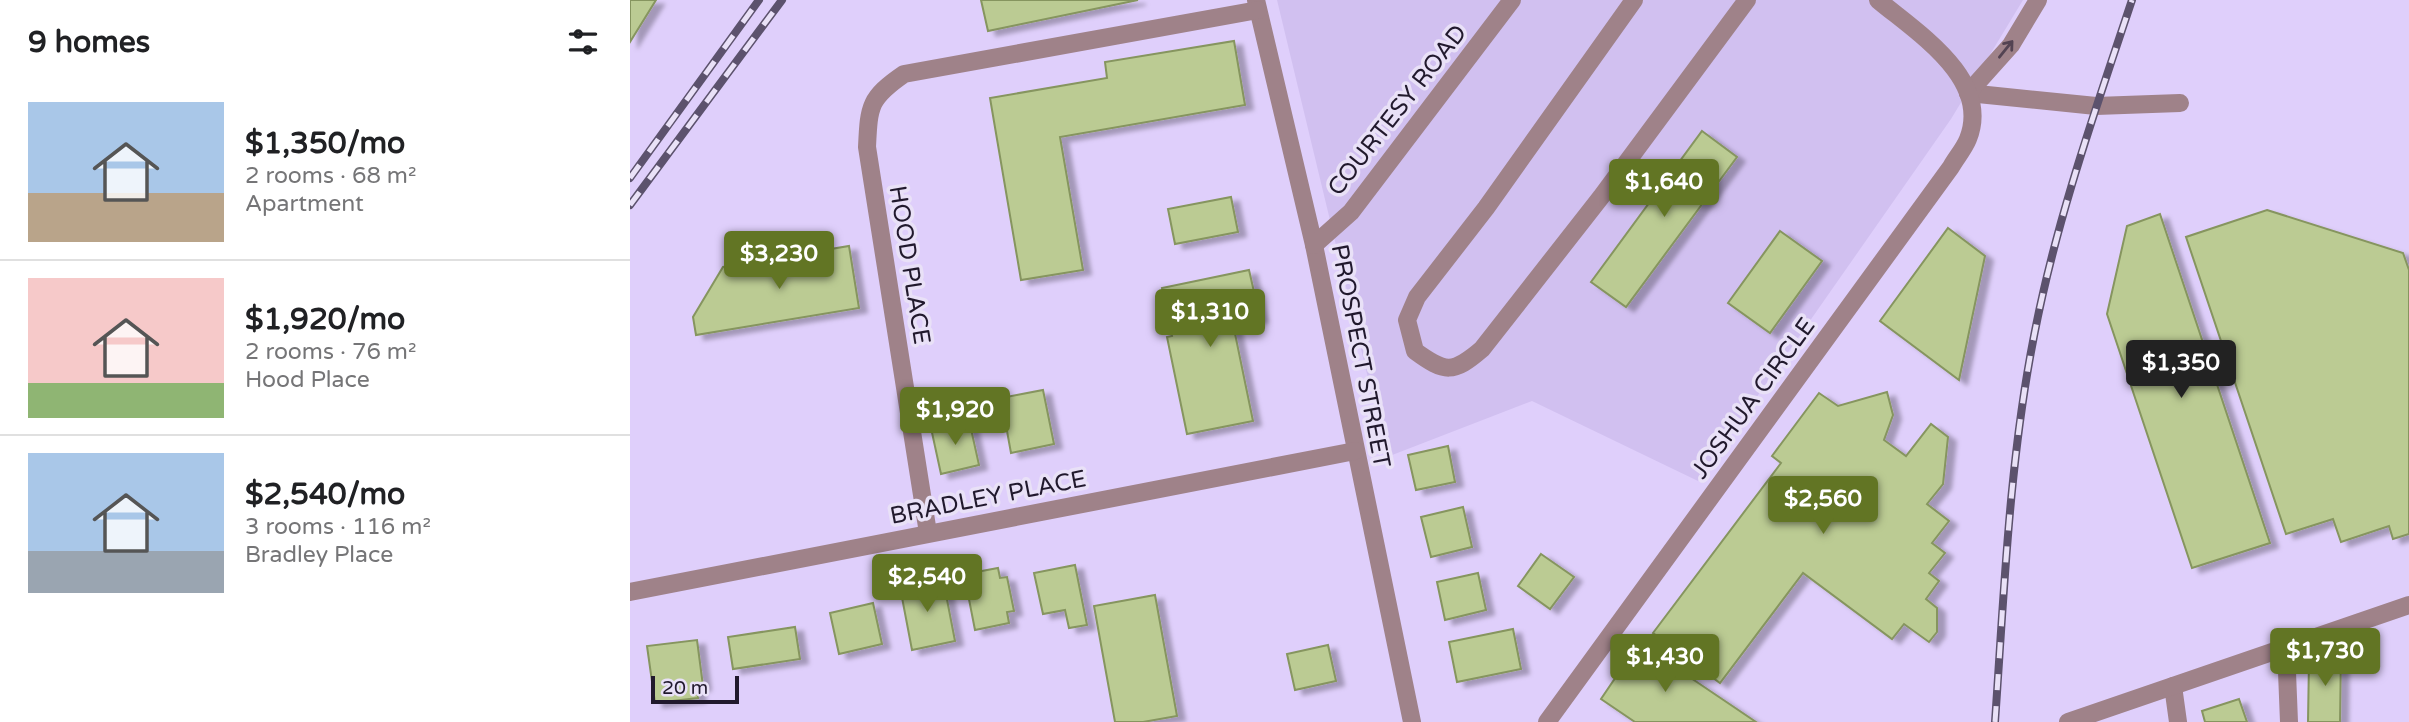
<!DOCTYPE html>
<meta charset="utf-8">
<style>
body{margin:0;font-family:"Varela Round",sans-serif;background:#f2f2f2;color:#202124;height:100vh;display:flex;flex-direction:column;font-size:26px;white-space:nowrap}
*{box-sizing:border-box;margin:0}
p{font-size:23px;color:#757577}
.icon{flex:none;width:38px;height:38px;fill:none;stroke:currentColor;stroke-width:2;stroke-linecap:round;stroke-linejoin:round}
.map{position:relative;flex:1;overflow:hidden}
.sheet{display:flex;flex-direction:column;background:#fff;width:630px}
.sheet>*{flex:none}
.scale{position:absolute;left:21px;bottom:18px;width:88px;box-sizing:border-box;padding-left:7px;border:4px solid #21192d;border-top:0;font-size:19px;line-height:24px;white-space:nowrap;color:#21192d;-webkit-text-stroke:5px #e9e1f7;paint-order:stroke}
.price{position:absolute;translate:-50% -60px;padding:0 16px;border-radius:7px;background:#627524;color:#fff;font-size:23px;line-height:46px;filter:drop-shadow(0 2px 4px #0008)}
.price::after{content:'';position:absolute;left:50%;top:42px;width:21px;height:16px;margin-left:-10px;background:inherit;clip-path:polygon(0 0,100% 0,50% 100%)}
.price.active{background:#222;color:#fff}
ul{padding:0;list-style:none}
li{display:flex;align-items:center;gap:21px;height:175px;padding:0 28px}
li+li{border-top:2px solid #e0e0e0}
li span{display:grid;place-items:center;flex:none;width:196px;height:140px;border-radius:0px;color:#555}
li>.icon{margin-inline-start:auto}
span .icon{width:84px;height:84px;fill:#fffc;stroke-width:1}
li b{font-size:30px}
h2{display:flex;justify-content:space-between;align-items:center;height:84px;padding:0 28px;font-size:30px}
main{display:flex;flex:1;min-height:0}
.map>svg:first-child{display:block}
.built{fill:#d1c0f0}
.building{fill:#bbcb93;stroke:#86955f;stroke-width:2;filter:url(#shadow)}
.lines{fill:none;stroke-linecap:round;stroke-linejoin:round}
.minor{stroke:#9f8289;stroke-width:18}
.rail-casing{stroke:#5c526d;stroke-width:8}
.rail{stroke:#e9e1f7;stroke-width:5;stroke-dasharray:16;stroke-linecap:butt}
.oneway{stroke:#534352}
.labels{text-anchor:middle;stroke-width:7;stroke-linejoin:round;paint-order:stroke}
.street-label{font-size:24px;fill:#21192d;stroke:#e9e1f7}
</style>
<main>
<section class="sheet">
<h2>9 homes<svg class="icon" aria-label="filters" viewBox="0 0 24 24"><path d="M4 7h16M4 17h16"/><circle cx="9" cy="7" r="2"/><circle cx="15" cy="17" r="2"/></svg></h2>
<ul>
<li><span style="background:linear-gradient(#a9c7e8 65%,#b9a48a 0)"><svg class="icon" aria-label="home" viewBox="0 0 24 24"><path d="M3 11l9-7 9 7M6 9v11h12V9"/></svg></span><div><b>$1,350/mo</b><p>2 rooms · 68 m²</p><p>Apartment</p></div></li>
<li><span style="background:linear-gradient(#f6c9c9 75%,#8fb573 0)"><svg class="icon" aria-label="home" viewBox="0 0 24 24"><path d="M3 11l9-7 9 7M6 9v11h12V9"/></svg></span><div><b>$1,920/mo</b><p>2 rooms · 76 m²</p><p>Hood Place</p></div></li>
<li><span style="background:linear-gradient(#a9c7e8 70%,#9aa5b1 0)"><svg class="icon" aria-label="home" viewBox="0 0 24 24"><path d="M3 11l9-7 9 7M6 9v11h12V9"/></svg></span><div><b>$2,540/mo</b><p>3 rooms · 116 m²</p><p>Bradley Place</p></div></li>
</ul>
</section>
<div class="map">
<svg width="1779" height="722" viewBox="0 0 1779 722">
<defs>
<filter id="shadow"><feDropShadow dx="8" dy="4.5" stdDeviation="2" flood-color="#0004"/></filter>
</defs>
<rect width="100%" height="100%" fill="#dfcffb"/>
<path class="built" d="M647,0H1393L1321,119L1068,481L902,401L757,457Z"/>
<g class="building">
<path d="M0,0H26L0,42Z"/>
<path d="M351,0H508L358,31Z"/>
<path d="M604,41L615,105L430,137L453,270L391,280L360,98L477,78L475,62Z"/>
<path d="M1072,131L1107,157L996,307L961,282Z"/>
<path d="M601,197L608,232L545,244L538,209Z"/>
<path d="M1637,210L1773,253L1779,270V534L1763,539L1759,526L1711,542L1703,519L1656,534L1556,237Z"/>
<path d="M1530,214L1640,543L1562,568L1477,314L1497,226Z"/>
<path d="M1318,228L1355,256L1329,380L1250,321Z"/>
<path d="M1150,231L1192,261L1140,333L1098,303Z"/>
<path d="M219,246L229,308L66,335L63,317L93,267Z"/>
<path d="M619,270L630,318L603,324L623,421L557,434L537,337L542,336L532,288Z"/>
<path d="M413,390L424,444L381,453L371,398Z"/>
<path d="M1257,392L1263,415L1254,440L1276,456L1301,424L1318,437L1313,484L1297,504L1319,521L1302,543L1315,553L1299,573L1309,581L1296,599L1307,608V632L1299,642L1274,624L1262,639L1173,573L1090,683L1023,633L1151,463L1142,456L1189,393L1208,406Z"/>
<path d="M339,420L349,465L311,474L301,428Z"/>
<path d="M818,446L825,482L786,490L778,455Z"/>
<path d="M833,507L842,547L801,557L791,517Z"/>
<path d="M911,554L944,577L920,609L888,586Z"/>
<path d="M445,565L457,625L439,628L435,610L413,614L404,573Z"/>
<path d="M368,568L370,578L377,577L384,611L377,612L379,623L345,630L336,584L343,582L341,573Z"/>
<path d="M848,573L856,610L815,620L807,582Z"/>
<path d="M313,579L325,641L282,650L270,587Z"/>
<path d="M525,595L547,716L513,722H485L464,606Z"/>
<path d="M243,603L252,644L209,654L200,613Z"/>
<path d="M165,627L170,659L103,669L98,637Z"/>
<path d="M883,629L891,669L827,682L819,642Z"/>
<path d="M67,640L73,686L67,687L68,698L25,703L17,646Z"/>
<path d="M1009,643L1126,722H1005L971,699Z"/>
<path d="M698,645L706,681L665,690L657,654Z"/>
<path d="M1711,649L1710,722H1678L1679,660Z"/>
<path d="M1609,699L1617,722H1575L1572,711Z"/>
</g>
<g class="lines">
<g class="minor">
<path d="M626,0L684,245L782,722"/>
<path d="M1004,0L856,208L787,297L777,320L785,351C815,373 823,374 852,349L971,197L1117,0"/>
<path d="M1338,93L1466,106L1550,103"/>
<path d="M1338,93L1381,45L1408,0"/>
<path d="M684,245L721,212L882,0"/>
<path d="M298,533L237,147C239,106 239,98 274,74L628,10"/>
<path d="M0,592L725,451"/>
<path d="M1656,647L1659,722"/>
<path d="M1543,686L1548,722"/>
<path d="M917,722L1321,167C1326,158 1334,149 1338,139C1362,79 1286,32 1248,0"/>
<path d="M1438,722L1779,605"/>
</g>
<defs>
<g id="rail">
<path d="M0,178L129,0"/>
<path d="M0,205L152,0"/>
<path d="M1365,722C1374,594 1379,463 1404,336C1426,221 1465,111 1502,0"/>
</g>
</defs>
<use href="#rail" class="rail-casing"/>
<use href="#rail" class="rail"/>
</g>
<defs><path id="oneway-shaft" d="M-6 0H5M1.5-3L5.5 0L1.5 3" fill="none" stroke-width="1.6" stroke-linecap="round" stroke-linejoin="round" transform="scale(1.75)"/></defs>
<use class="oneway" href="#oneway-shaft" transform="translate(1376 49) rotate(-51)"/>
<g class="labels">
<g class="street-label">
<text transform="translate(767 110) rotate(-52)" y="8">COURTESY ROAD</text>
<text transform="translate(280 265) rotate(81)" y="8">HOOD PLACE</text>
<text transform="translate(731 356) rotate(79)" y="8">PROSPECT STREET</text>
<text transform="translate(1123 398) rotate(-54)" y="8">JOSHUA CIRCLE</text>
<text transform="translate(358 497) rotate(-11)" y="8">BRADLEY PLACE</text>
</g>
</g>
</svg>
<div class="scale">20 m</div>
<b class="price" style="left:1034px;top:219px">$1,640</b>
<b class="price" style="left:149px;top:291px">$3,230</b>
<b class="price" style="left:580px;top:349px">$1,310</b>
<b class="price active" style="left:1551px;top:400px">$1,350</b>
<b class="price" style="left:325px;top:447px">$1,920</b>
<b class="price" style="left:1193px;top:536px">$2,560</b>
<b class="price" style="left:297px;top:614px">$2,540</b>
<b class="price" style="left:1695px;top:688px">$1,730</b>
<b class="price" style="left:1035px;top:694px">$1,430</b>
</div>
</main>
